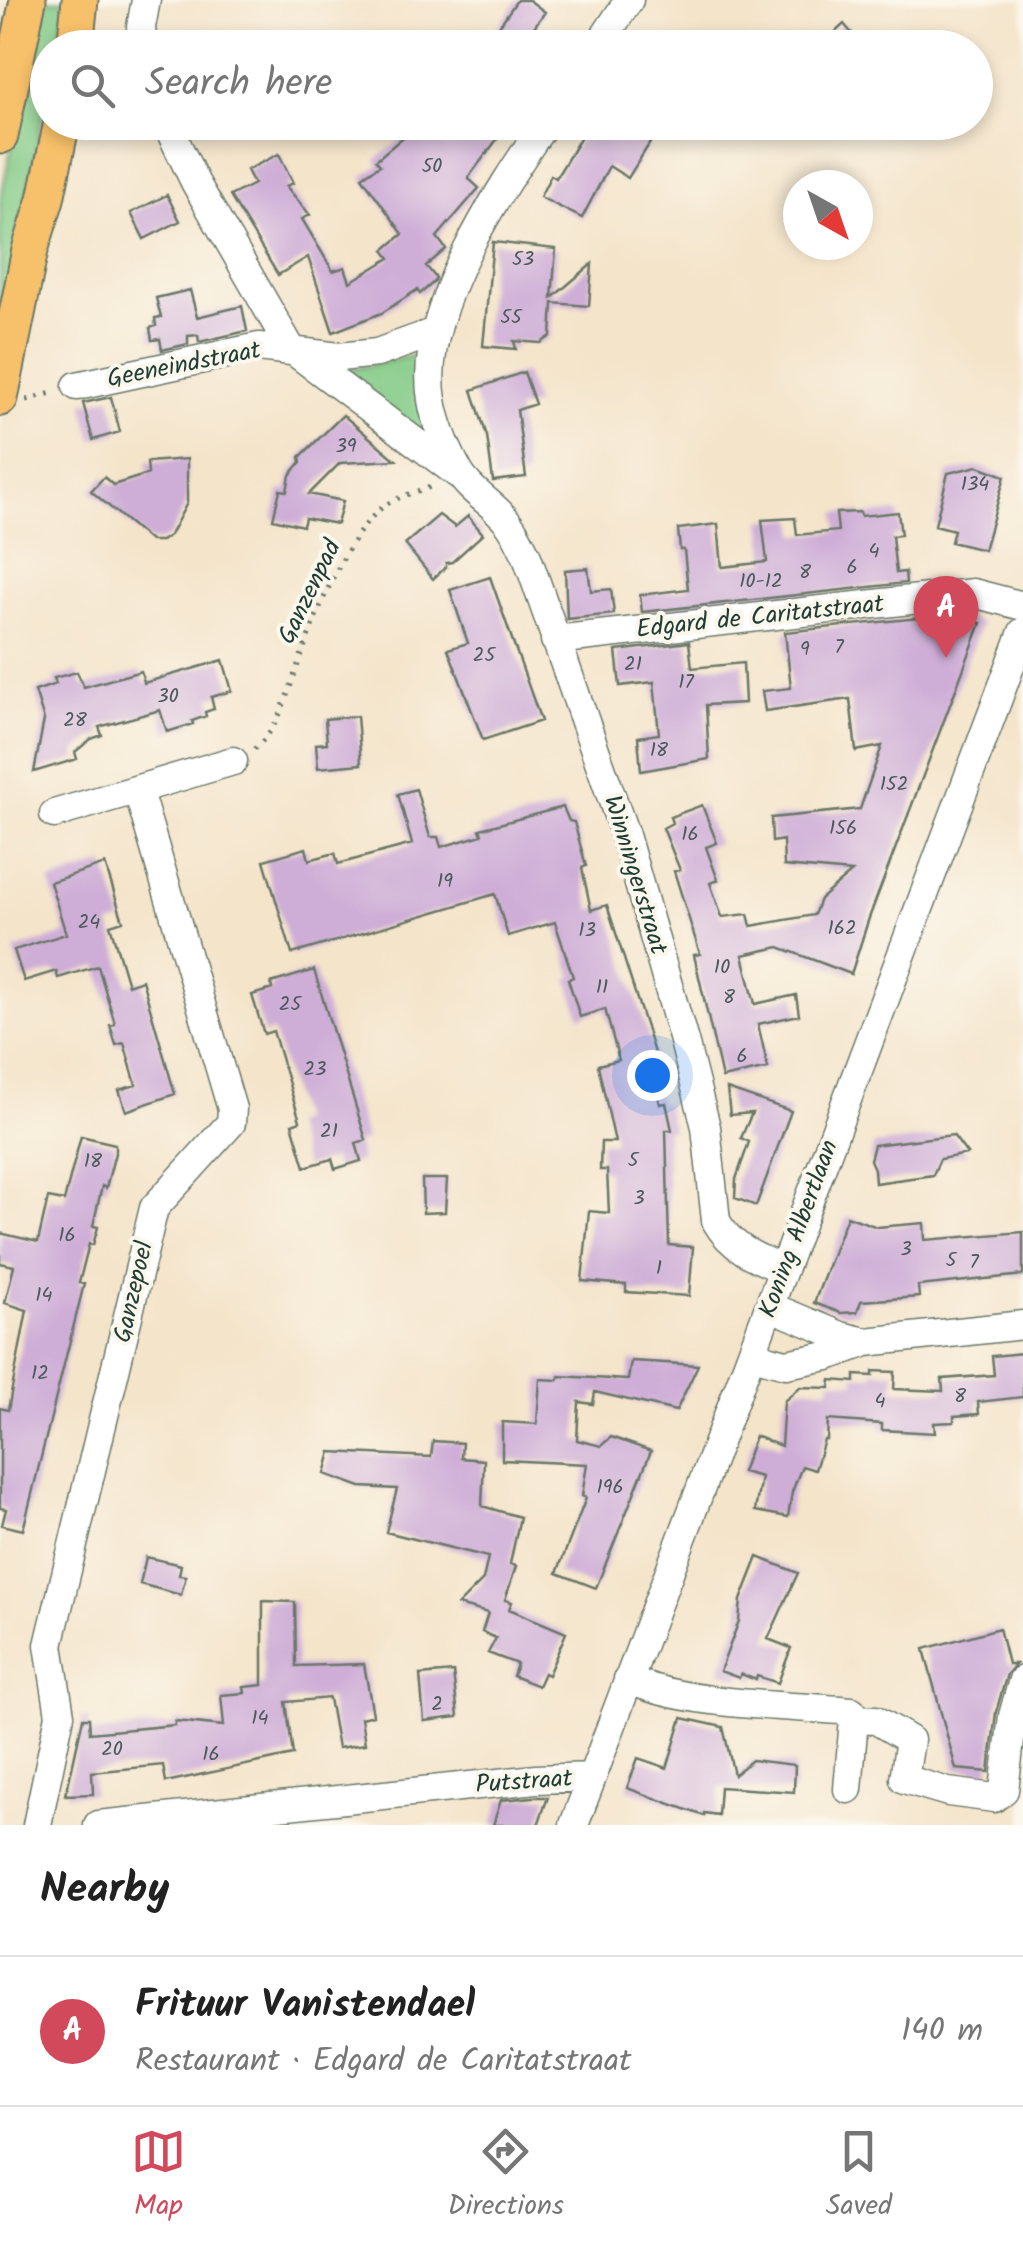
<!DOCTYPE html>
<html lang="en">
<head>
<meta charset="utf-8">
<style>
	body { margin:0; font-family:Kalam,sans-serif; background:#f2f2f2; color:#222 }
	.compass { position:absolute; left:783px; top:170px; width:90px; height:90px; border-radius:50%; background:#fff; box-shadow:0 5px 15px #0003; rotate:140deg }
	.you { position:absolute; left:652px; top:1075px; width:35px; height:35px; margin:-25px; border:8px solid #fff; border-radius:50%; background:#1a73e8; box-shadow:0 0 0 15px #1a73e833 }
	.badge { display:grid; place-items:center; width:65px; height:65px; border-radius:50%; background:#d1495b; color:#fff; font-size:32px; font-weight:700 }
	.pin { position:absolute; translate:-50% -82px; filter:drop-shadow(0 2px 5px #0008) }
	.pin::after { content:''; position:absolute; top:52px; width:35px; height:30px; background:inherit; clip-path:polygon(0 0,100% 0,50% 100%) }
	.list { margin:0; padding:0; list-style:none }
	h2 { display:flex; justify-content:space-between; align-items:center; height:130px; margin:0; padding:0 40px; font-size:42px }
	h2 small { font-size:32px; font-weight:400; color:#767676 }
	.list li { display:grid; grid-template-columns:65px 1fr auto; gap:30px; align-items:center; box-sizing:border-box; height:150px; padding:0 40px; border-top:2px solid #e0e0e0 }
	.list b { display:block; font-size:38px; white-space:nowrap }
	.list p { margin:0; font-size:32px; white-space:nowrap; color:#767676 }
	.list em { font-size:32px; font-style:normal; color:#767676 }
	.icon { flex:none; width:55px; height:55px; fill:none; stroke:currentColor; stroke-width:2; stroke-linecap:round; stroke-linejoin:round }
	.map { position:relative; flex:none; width:1023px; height:1825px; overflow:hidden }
	.search { position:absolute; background:#fff; box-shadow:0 5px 15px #0003; left:30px; right:30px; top:30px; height:110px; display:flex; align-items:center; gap:25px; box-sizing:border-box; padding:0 35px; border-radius:55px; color:#767676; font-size:38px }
	.sheet { height:280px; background:#fff }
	nav { display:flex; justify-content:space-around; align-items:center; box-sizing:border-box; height:140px; border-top:2px solid #e0e0e0; background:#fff; font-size:28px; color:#767676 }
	nav a { display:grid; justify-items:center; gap:5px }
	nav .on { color:#d1495b }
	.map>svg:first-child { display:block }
	.green { fill:#83cb87; stroke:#51845e; stroke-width:2.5 }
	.building { fill:#ceadd7 }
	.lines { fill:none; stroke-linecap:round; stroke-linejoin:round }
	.minor-casing { stroke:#6a7768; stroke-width:31 }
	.major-casing { stroke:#6a7768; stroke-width:39 }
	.path { stroke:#6a7768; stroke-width:5; stroke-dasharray:2.5 8; stroke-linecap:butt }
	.minor { stroke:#fff; stroke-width:28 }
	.major { stroke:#f7c06b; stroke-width:35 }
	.labels { text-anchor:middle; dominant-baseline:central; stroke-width:8; stroke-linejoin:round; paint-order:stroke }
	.number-label { font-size:20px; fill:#4b595d }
	.street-label { font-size:25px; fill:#1f3d34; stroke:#fbf7ec }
</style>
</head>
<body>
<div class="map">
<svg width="1023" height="1825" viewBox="0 0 1023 1825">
	<rect width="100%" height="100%" fill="#fbf7ec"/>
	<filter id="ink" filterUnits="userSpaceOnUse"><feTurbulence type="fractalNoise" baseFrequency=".01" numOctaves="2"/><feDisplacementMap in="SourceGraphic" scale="20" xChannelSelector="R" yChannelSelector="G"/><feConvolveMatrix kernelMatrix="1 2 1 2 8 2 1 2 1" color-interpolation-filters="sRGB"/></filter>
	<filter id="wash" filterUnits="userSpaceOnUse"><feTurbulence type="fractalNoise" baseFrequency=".0048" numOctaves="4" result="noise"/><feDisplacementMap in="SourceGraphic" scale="40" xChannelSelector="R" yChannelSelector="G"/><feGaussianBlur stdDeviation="2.25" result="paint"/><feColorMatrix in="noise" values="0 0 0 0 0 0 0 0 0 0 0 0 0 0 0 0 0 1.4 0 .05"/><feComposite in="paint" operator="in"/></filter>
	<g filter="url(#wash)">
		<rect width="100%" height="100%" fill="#f4e4ca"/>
		<path class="green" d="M 43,0 L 67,0 L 57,47 L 48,48 L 47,95 L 0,329 L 0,201 Z
			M 420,354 L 424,439 L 340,372 Z"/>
		<g id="blocks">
			<path class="building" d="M 517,0 L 529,0 L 545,12 L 534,27 L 561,48 L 484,48 Z
				M 844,24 L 864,48 L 818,48 Z
				M 431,122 L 510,122 L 468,178 L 479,188 L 437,237 L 446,249 L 426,266 L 436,278 L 434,282 L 420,294 L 417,290 L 382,313 L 333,332 L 308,257 L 278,275 L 230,196 L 254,184 L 247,170 L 279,154 L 293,183 L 286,186 L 310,215 L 302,219 L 333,271 L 345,267 L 350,282 L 390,258 L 384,250 L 403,234 L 362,177 L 380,165 L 376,160 L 409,132 L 413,138 Z
				M 590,122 L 663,122 L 628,178 L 609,166 L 582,218 L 540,197 L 551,175 L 556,178 Z
				M 167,195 L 180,221 L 144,239 L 131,213 Z
				M 493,242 L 556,249 L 552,298 L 592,264 L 589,306 L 553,303 L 551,336 L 541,343 L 514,341 L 516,349 L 483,346 Z
				M 190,290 L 197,317 L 242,306 L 247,331 L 199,342 L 198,335 L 188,336 L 188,344 L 162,350 L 160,339 L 152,340 L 150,328 L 156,326 L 155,318 L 161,317 L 156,298 Z
				M 524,372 L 535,404 L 517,410 L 526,477 L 493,481 L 487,436 L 472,390 Z
				M 111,397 L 120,432 L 93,440 L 83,403 Z
				M 343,415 L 396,460 L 340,463 L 309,494 L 343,501 L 337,524 L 305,518 L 303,526 L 273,519 L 280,490 L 287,491 L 290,475 L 301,462 L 300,457 Z
				M 187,459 L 187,503 L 170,535 L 161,541 L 150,541 L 91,491 L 104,477 L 113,485 L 148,474 L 147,462 Z
				M 978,466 L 1005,476 L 984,550 L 951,542 L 954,530 L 935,525 L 948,473 Z
				M 860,512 L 861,516 L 898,512 L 901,535 L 892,536 L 896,573 L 905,572 L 906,583 L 642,612 L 640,595 L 688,589 L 684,550 L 680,550 L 678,529 L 718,524 L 722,567 L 767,562 L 762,520 L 795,518 L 797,535 L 838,531 L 836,513 Z
				M 439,515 L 455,527 L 468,516 L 483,534 L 452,562 L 446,563 L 446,567 L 433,579 L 405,544 Z
				M 588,568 L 591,591 L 611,589 L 614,614 L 567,619 L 565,570 Z
				M 490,577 L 541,721 L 483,740 L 448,649 L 468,643 L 450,590 Z
				M 956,614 L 981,623 L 869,918 L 851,974 L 779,947 L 743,955 L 755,1004 L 796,995 L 799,1015 L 758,1024 L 768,1068 L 722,1078 L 694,955 L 700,954 L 674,871 L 680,870 L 663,828 L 672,823 L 670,817 L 702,805 L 717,843 L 706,847 L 718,880 L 710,883 L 722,917 L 748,914 L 751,926 L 814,915 L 820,899 L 852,872 L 784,866 L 783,840 L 772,842 L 771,818 L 860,809 L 882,746 L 856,751 L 850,699 L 765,711 L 762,691 L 791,688 L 785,632 Z
				M 689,642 L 692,668 L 743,663 L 745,703 L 706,705 L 709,759 L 641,771 L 638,737 L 659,734 L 654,682 L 620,686 L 616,651 Z
				M 223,660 L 232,691 L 211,697 L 214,709 L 205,712 L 206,716 L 192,721 L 193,724 L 167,732 L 160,710 L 99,727 L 102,735 L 91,739 L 75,752 L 77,759 L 34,772 L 44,720 L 35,691 L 56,684 L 54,678 L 77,672 L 84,687 L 141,671 L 144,683 Z
				M 357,716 L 361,764 L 318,768 L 316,744 L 327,743 L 325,719 Z
				M 416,789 L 430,837 L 438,837 L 441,847 L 482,835 L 480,829 L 563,807 L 569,821 L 574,822 L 586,866 L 582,868 L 591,910 L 607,905 L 656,1059 L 650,1060 L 660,1104 L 666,1103 L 672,1130 L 666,1130 L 669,1245 L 693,1247 L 689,1296 L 626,1292 L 626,1285 L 582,1281 L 589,1211 L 609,1213 L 607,1170 L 600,1170 L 601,1142 L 615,1142 L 598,1065 L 619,1060 L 605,1009 L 580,1017 L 568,979 L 573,977 L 555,922 L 508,936 L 495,894 L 292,954 L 264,860 L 306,848 L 309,860 L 335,853 L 338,864 L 412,844 L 398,794 Z
				M 105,864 L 123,921 L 110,925 L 128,985 L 142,980 L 175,1094 L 126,1111 L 119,1090 L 136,1085 L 124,1043 L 116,1045 L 110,1025 L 115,1024 L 98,966 L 58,978 L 56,971 L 24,981 L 14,950 L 66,934 L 50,882 Z
				M 314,970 L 366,1140 L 356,1143 L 361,1161 L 335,1169 L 332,1159 L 305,1167 L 292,1124 L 300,1121 L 273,1031 L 264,1034 L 252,995 L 272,989 L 271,983 Z
				M 727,1089 L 791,1111 L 756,1206 L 735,1198 L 736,1179 L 749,1142 L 741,1138 L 752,1113 L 730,1115 Z
				M 953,1135 L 967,1154 L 940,1159 L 933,1175 L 875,1183 L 874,1169 L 870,1160 L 874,1145 Z
				M 81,1136 L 115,1144 L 115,1153 L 106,1188 L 102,1186 L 93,1226 L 98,1227 L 93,1245 L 89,1244 L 79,1283 L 84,1284 L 23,1530 L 2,1525 L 6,1509 L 0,1508 L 0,1408 L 8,1410 L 27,1310 L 5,1303 L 14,1266 L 0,1263 L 0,1233 L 38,1242 L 48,1198 L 64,1201 Z
				M 422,1179 L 447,1179 L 445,1212 L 423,1213 Z
				M 847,1216 L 877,1227 L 924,1223 L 925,1240 L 1023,1232 L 1023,1275 L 918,1286 L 919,1297 L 861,1301 L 857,1312 L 841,1313 L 814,1303 Z
				M 1023,1353 L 1023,1397 L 978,1402 L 979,1414 L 954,1416 L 954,1422 L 934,1423 L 935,1433 L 882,1430 L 882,1424 L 828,1420 L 827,1440 L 824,1440 L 815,1470 L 802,1466 L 792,1492 L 788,1517 L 755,1511 L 761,1477 L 742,1472 L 755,1436 L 781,1446 L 784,1401 L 800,1387 L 830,1388 L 831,1380 L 855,1382 L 855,1375 L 873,1376 L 873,1371 L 895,1372 L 894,1389 L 943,1391 L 942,1379 L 994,1375 L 992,1356 Z
				M 631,1361 L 698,1365 L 676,1411 L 595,1392 L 593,1404 L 579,1402 L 577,1440 L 601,1446 L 611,1437 L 651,1451 L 596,1588 L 557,1573 L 586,1498 L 582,1496 L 587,1464 L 502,1460 L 502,1422 L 537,1424 L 540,1379 L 558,1380 L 559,1376 L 628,1380 Z
				M 433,1441 L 462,1443 L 461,1458 L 484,1460 L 482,1506 L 520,1517 L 510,1564 L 516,1566 L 505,1600 L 512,1602 L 509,1609 L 566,1633 L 548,1675 L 544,1673 L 538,1686 L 513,1676 L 517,1664 L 488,1653 L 496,1638 L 482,1632 L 488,1613 L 458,1605 L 483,1580 L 488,1557 L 386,1532 L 397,1489 L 361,1487 L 325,1474 L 331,1452 L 431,1457 Z
				M 146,1557 L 181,1565 L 179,1575 L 186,1576 L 181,1595 L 140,1584 Z
				M 758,1557 L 798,1573 L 768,1639 L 791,1648 L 778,1683 L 757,1676 L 756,1680 L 741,1674 L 739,1678 L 720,1671 L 739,1621 L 741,1600 Z
				M 263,1601 L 295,1602 L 296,1666 L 364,1664 L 373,1715 L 361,1718 L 365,1744 L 338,1748 L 329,1698 L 286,1702 L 293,1755 L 166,1782 L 163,1765 L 92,1772 L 93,1794 L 66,1795 L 83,1718 L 89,1718 L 90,1733 L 175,1725 L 175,1721 L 224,1726 L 221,1695 L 245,1693 L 244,1687 L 263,1685 Z
				M 999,1628 L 1008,1664 L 1016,1664 L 1007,1674 L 996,1712 L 989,1772 L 956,1769 L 924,1649 Z
				M 453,1672 L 458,1717 L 424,1721 L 420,1675 Z
				M 682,1718 L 723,1727 L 734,1775 L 752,1760 L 795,1765 L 794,1792 L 720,1787 L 718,1815 L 704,1813 L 704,1816 L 627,1788 L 638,1758 L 667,1768 Z
				M 533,1797 L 548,1797 L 538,1825 L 493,1825 L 501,1800 Z"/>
		</g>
	</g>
	<g filter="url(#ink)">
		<use href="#blocks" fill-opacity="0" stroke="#6a7768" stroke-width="2.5"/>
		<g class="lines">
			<defs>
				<path id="minor" d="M 143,48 L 141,27 L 146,0
					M 597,48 L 629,0
					M 166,122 L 195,182 L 291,349 L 458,474
					M 546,122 C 498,192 417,312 432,400 C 436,425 447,450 459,472 C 469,491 493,503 507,521 C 515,530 520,543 526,554 L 625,835 L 684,1041 L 706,1127 L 716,1221 C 731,1248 756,1258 783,1269
					M 77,386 L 259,347 L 339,357 L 377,353 L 435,332
					M 555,640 L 973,593 L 1023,606
					M 54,814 L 233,761
					M 771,1307 L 841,1336 L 866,1342
					M 752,1355 L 786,1364 L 828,1356 L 866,1342 L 1023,1325
					M 628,1679 C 684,1706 788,1705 852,1711 L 854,1719 L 848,1789
					M 854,1719 L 876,1720 L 910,1740 L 904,1779 L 948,1792 L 994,1798 L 1004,1790 L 1013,1716 L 1023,1680
					M 37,1825 L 60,1715 L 49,1645 L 154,1208 L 231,1123 L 232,1109 L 138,791
					M 98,1825 L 536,1779 L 592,1777
					M 574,1825 L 1023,632"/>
				<path id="major" d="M 75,48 L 80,0
					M 0,136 L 28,0
					M 0,398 L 30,250 L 46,199 L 62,122"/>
			</defs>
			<use href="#minor" class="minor-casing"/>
			<use href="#major" class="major-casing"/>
			<path class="path" d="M 27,400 L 55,392
				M 254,749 C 277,730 284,704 294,676 C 311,628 343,537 384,506 C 399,496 418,491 434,486"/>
			<use href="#minor" class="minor"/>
			<use href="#major" class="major"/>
		</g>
	</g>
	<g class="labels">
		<g class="number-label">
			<text x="432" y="167">50</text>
			<text x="523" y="260">53</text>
			<text x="511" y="318">55</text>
			<text x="346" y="447">39</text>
			<text x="975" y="485">134</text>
			<text x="874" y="552">4</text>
			<text x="852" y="568">6</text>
			<text x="805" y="573">8</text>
			<text x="761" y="582">10-12</text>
			<text x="839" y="648">7</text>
			<text x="805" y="650">9</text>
			<text x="484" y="656">25</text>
			<text x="633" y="665">21</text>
			<text x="686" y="683">17</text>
			<text x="168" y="697">30</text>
			<text x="75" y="721">28</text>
			<text x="659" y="751">18</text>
			<text x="894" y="785">152</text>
			<text x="843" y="829">156</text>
			<text x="690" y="835">16</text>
			<text x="445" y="882">19</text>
			<text x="89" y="923">24</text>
			<text x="842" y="929">162</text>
			<text x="587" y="931">13</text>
			<text x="722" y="968">10</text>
			<text x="602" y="988">11</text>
			<text x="729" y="998">8</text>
			<text x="290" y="1005">25</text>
			<text x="742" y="1057">6</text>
			<text x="315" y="1070">23</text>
			<text x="329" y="1132">21</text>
			<text x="633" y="1161">5</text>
			<text x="93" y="1162">18</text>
			<text x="639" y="1199">3</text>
			<text x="67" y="1236">16</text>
			<text x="906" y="1250">3</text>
			<text x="951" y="1261">5</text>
			<text x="974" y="1263">7</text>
			<text x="659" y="1269">1</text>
			<text x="44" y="1296">14</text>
			<text x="40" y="1374">12</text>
			<text x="960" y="1397">8</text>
			<text x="880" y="1402">4</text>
			<text x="610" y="1488">196</text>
			<text x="437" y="1705">2</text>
			<text x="260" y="1719">14</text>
			<text x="112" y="1750">20</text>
			<text x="211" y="1755">16</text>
		</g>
		<g class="street-label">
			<text transform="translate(184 365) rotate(-11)">Geeneindstraat</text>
			<text transform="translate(310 592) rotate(-64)">Ganzenpad</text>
			<text transform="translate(760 617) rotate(-6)">Edgard de Caritatstraat</text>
			<text transform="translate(635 875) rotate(73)">Winningerstraat</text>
			<text transform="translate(799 1229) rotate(-70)">Koning Albertlaan</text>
			<text transform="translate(134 1292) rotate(-77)">Ganzepoel</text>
			<text transform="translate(524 1782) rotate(-4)">Putstraat</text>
		</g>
	</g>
</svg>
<svg class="compass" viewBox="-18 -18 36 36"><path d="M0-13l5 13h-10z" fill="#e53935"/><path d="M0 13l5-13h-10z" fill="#767676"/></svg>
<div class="you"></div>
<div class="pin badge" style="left:946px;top:658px">A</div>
<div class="search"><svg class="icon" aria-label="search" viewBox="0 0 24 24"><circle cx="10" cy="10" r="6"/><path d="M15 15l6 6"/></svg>Search here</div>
</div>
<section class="sheet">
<h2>Nearby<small></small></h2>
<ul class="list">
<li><span class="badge">A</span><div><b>Frituur Vanistendael</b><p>Restaurant · Edgard de Caritatstraat</p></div><em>140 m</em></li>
</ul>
</section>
<nav>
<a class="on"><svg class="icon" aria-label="map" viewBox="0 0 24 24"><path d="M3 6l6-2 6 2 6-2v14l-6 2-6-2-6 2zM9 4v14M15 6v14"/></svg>Map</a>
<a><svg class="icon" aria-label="directions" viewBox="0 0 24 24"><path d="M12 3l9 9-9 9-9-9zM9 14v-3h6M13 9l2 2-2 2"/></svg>Directions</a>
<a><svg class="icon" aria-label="saved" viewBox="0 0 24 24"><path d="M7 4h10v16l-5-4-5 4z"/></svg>Saved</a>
</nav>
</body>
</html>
